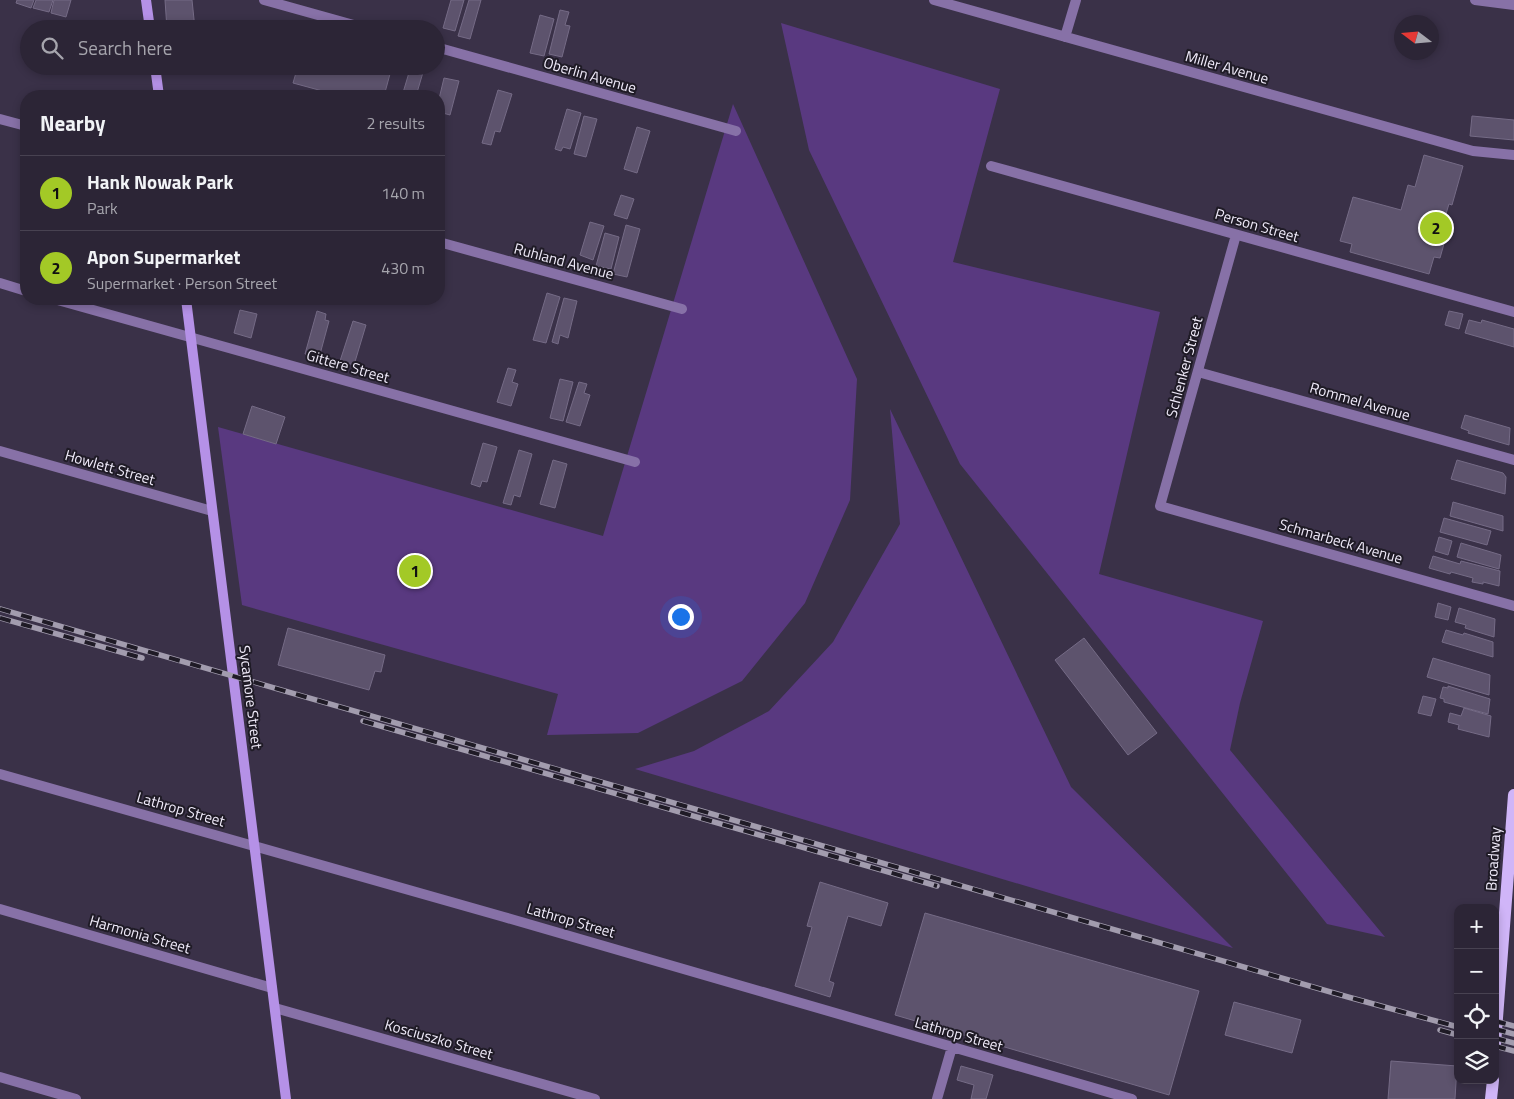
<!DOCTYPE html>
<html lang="en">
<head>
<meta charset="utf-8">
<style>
	body { margin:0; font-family:"Titillium Web",sans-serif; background:#383142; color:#f1f3f6 }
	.controls { position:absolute; right:15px; bottom:15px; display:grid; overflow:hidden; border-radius:10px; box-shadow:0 2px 8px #0003 }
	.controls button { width:45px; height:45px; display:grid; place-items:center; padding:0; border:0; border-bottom:1px solid #484251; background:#2c2536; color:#f1f3f6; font:25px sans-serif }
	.compass { position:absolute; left:1394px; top:15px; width:45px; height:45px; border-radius:50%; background:#2c2536; box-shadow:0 2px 8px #0003; rotate:286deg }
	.you { position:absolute; left:680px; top:616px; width:18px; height:18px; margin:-12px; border:4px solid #fff; border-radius:50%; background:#1a73e8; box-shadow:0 0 0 8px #1a73e833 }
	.badge { display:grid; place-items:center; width:32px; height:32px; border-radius:50%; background:#a3c926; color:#111; font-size:16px; font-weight:700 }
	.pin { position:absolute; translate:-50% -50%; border:2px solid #fff; box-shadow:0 1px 5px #0006 }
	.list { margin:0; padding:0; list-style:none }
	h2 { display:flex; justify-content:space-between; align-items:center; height:65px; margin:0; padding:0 20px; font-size:21px }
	h2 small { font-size:16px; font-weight:400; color:#a6a5ad }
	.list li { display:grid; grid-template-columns:32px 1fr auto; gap:15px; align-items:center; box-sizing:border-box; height:75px; padding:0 20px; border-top:1px solid #484251 }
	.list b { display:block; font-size:19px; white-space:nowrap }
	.list p { margin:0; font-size:16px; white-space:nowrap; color:#a6a5ad }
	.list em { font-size:16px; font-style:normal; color:#a6a5ad }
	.icon { flex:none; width:28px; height:28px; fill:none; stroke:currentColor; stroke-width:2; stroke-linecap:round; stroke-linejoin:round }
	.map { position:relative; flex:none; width:1514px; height:1099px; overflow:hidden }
	.search { position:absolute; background:#2c2536; box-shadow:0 2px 8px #0003; left:20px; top:20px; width:425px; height:55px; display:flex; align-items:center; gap:12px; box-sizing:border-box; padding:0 18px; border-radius:28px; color:#a6a5ad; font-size:19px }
	.panel { position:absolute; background:#2c2536; box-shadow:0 2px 8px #0003; left:20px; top:90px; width:425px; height:215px; border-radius:20px }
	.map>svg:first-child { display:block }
	.green { fill:#593980 }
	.building { fill:#5d536d; stroke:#756b86 }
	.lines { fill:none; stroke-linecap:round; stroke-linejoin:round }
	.street { stroke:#8771a7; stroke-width:10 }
	.secondary { stroke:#b591e7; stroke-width:10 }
	.primary { stroke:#d0b5f8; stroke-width:12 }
	.rail-casing { stroke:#a29cae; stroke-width:5.5 }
	.rail { stroke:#1f1b26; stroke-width:4; stroke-dasharray:11; stroke-linecap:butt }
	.labels { text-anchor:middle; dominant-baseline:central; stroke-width:4; stroke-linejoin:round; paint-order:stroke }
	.street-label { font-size:15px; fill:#f0ebfa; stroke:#1f1b26 }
</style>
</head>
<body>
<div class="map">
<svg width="1514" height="1099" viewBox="0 0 1514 1099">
	<rect width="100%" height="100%" fill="#3a3148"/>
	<path class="green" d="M 781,23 L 1000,89 L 953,262 L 1160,312 L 1099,574 L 1263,621 L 1240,703 L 1230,750 L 1385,937 L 1327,924 L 960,464 L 809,150 Z
		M 733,104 L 857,379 L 850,500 L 805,603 L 742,681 L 638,733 L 547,735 L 558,694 L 242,605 L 218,427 L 603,536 Z
		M 890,409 L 1071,787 L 1233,948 L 635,769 L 694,751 L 769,711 L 833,642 L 900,524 Z"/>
	<path class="building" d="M 17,0 L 34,0 L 31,8 L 16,3 Z
		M 36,0 L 53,0 L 49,12 L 33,8 Z
		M 54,0 L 71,0 L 66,17 L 51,13 Z
		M 165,0 L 192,0 L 195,29 L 167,29 Z
		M 451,0 L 464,0 L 455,31 L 443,28 Z
		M 469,0 L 481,0 L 470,39 L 458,36 Z
		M 560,10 L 569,12 L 565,25 L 570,26 L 562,57 L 549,54 Z
		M 540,15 L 554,19 L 544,56 L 530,53 Z
		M 298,66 L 379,66 L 378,70 L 390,74 L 384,96 L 341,96 L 293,83 Z
		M 411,66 L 424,69 L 416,96 L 402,96 Z
		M 444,78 L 459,81 L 450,115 L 439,112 L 439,99 Z
		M 498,90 L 512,94 L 500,132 L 495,131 L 491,145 L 482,143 Z
		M 567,109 L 581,113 L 570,149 L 563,147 L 561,151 L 555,149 Z
		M 584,116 L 597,119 L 586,157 L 574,154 Z
		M 1472,116 L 1514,120 L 1514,140 L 1470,136 Z
		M 637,127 L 650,131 L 637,173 L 624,169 Z
		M 1424,155 L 1463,166 L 1452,205 L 1449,204 L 1445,217 L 1451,219 L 1440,258 L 1434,257 L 1429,274 L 1350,252 L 1352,244 L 1340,241 L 1353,197 L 1401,210 L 1408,185 L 1415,187 Z
		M 621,195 L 634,199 L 627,219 L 614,215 Z
		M 590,222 L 604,226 L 593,260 L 580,255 Z
		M 626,225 L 640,229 L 627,277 L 613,274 Z
		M 605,233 L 619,237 L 611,269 L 596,266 Z
		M 547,293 L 560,297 L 546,343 L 533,340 Z
		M 564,298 L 577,301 L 568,338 L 560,335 L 558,344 L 552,342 Z
		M 240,310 L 257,314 L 251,338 L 234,333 Z
		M 317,311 L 326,314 L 325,320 L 329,321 L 319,358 L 305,354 Z
		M 1449,311 L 1463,314 L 1459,329 L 1445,325 Z
		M 1469,320 L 1481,323 L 1482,320 L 1514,329 L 1514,347 L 1465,333 Z
		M 353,321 L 366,325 L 354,365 L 340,361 Z
		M 508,368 L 516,370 L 512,382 L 518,384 L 511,406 L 497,402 Z
		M 560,379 L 573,382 L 563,421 L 550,418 Z
		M 579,382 L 587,384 L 584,393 L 590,395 L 580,426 L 566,422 Z
		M 252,406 L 285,417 L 276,444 L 243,434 Z
		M 1465,415 L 1510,428 L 1509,445 L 1468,433 L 1469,431 L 1461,428 Z
		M 483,443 L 497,447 L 487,482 L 482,481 L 480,487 L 471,484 Z
		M 519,450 L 532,454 L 520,497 L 514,495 L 511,505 L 503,503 Z
		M 553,460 L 567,464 L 555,508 L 540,504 Z
		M 1457,460 L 1503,473 L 1506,477 L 1505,494 L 1451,479 Z
		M 1453,502 L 1503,516 L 1503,531 L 1450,516 Z
		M 1444,518 L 1491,531 L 1487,545 L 1440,532 Z
		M 1439,537 L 1452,541 L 1448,555 L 1435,551 Z
		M 1461,543 L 1501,555 L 1499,569 L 1457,557 Z
		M 1433,556 L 1460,564 L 1461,561 L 1500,571 L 1499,586 L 1483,582 L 1483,584 L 1472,582 L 1473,578 L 1451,572 L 1450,574 L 1429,568 Z
		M 1438,603 L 1451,607 L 1448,620 L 1435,617 Z
		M 1459,608 L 1495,619 L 1494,637 L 1465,628 L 1466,625 L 1455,622 Z
		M 288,628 L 385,655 L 381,672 L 375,671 L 369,690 L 278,665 Z
		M 1446,630 L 1463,635 L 1464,633 L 1493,642 L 1493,657 L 1442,642 Z
		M 1084,638 L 1157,733 L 1128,755 L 1055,660 Z
		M 1433,658 L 1490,675 L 1489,695 L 1427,677 Z
		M 1448,686 L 1490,699 L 1488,714 L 1444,702 L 1444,699 L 1440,698 L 1443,687 L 1448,688 Z
		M 1423,696 L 1436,699 L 1431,716 L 1418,713 Z
		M 1464,708 L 1491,716 L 1489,737 L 1458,729 L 1459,725 L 1448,722 L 1450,713 L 1461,716 Z
		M 820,882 L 888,903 L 881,926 L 848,916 L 829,981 L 834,983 L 830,997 L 795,986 L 812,927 L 807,926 Z
		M 925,913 L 1199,991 L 1169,1095 L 895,1015 Z
		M 1234,1002 L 1301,1020 L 1292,1053 L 1225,1035 Z
		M 1391,1061 L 1457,1066 L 1455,1099 L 1388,1099 Z
		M 961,1066 L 993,1075 L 986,1099 L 971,1099 L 974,1085 L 957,1080 Z"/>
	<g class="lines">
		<path class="street" d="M 264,0 L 368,29
			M 934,0 L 1473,151 L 1514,155
			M 1475,0 L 1514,5
			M 1065,37 L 1076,0
			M 436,47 L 736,131
			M 0,119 L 26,126
			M 991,166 L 1514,312
			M 1236,235 L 1160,506 L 1514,606
			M 439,242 L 682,309
			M 0,283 L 26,291
			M 54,299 L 635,462
			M 1198,372 L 1514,460
			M 0,451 L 212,511
			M 0,774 L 504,917 L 1132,1099
			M 0,909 L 272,988
			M 275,1008 L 595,1099
			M 0,1077 L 76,1099
			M 937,1099 L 952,1047"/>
		<path class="secondary" d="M 146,0 L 150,29
			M 155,66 L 159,96
			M 186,299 L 286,1099"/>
		<path class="primary" d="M 1495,1044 L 1514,795
			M 1491,1099 L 1493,1080"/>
		<defs>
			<path id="rail" d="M 0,609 L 1348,997 L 1458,1027
				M 0,618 L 142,658
				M 363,721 L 937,886
				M 1495,1021 L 1514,1026
				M 1495,1029 L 1514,1034
				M 1440,1030 L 1458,1035
				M 1495,1038 L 1514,1043
				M 1495,1046 L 1514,1051"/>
		</defs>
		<use href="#rail" class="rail-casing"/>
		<use href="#rail" class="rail"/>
	</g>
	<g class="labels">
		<g class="street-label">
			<text transform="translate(1227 67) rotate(16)">Miller Avenue</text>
			<text transform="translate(590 75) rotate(16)">Oberlin Avenue</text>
			<text transform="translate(1257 225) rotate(16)">Person Street</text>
			<text transform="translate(564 261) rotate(15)">Ruhland Avenue</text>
			<text transform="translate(348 366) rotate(16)">Gittere Street</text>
			<text transform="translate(1184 367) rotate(-75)">Schlenker Street</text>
			<text transform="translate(1360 401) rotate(16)">Rommel Avenue</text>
			<text transform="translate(110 467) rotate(16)">Howlett Street</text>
			<text transform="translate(1341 541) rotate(16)">Schmarbeck Avenue</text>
			<text transform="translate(251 697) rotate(83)">Sycamore Street</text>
			<text transform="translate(181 809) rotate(16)">Lathrop Street</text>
			<text transform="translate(1493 859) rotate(-86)">Broadway</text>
			<text transform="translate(571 920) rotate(16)">Lathrop Street</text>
			<text transform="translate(140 934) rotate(16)">Harmonia Street</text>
			<text transform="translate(959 1034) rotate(16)">Lathrop Street</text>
			<text transform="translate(439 1039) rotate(16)">Kosciuszko Street</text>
		</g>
	</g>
</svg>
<div class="controls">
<button>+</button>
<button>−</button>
<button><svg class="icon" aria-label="locate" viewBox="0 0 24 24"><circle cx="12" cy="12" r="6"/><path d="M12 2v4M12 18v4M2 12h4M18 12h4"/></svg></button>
<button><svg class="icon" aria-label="layers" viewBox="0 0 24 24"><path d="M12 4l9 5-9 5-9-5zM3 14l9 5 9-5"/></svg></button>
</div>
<svg class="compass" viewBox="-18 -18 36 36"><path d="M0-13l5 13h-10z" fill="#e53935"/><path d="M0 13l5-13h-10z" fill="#a6a5ad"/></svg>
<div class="you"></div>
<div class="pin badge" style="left:415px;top:571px">1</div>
<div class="pin badge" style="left:1436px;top:228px">2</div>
<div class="search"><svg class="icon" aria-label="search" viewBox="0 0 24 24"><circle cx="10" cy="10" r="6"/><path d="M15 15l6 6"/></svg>Search here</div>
<section class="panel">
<h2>Nearby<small>2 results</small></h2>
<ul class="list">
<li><span class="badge">1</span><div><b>Hank Nowak Park</b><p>Park</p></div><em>140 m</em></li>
<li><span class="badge">2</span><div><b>Apon Supermarket</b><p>Supermarket · Person Street</p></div><em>430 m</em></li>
</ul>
</section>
</div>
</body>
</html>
